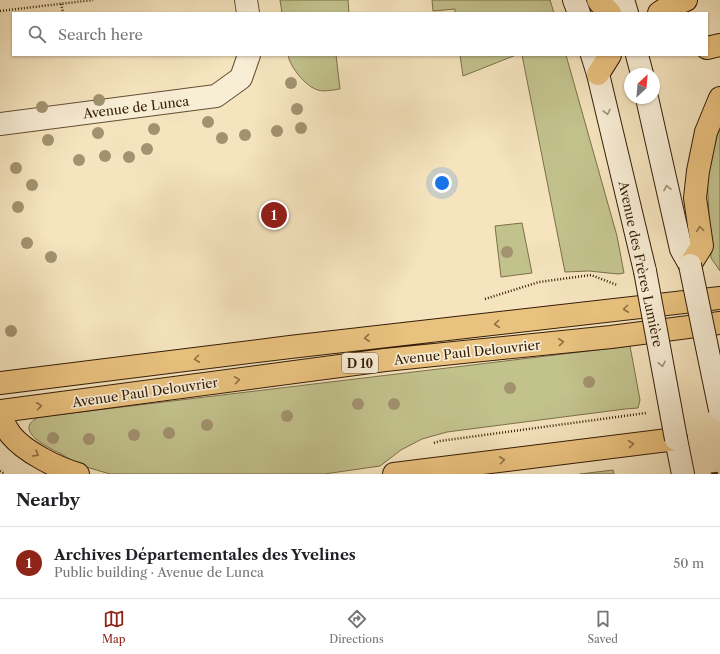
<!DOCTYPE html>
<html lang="en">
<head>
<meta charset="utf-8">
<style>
	body { margin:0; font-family:"Libre Caslon Text",serif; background:#f2f2f2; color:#202124 }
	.compass { position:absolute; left:624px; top:68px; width:36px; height:36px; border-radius:50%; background:#fff; box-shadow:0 1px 3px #0004; rotate:26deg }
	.you { position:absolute; left:442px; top:183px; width:14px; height:14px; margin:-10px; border:3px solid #fff; border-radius:50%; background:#1a73e8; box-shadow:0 0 0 6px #1a73e833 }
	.badge { display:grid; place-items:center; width:26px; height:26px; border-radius:50%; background:#8f2418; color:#fff; font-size:13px; font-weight:700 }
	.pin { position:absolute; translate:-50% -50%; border:2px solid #fff; box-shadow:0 1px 4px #0006 }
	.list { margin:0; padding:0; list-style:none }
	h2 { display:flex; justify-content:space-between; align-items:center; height:52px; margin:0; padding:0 16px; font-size:17px }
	h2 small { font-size:13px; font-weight:400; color:#757577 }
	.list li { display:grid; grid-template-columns:26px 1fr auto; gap:12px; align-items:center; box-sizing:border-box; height:72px; padding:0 16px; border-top:1px solid #e0e0e0 }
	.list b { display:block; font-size:15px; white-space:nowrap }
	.list p { margin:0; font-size:13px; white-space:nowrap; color:#757577 }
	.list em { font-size:13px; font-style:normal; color:#757577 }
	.icon { flex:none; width:22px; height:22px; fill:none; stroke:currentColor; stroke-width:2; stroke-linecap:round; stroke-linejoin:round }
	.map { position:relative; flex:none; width:720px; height:474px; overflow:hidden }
	.search { position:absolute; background:#fff; box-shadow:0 1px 3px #0004; left:12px; right:12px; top:12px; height:44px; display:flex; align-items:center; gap:10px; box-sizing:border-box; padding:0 14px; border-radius:0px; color:#757577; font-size:15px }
	.sheet { height:124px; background:#fff }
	nav { display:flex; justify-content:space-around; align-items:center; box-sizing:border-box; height:56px; border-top:1px solid #e0e0e0; background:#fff; font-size:11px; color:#757577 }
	nav a { display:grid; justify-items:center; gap:2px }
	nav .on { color:#8f2418 }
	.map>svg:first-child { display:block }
	.green { fill:#c2c28d; stroke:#7c6f4a }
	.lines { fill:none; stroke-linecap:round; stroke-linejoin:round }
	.minor-casing { stroke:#654e34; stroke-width:24 }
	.secondary-casing { stroke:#351c06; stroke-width:24 }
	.primary-casing { stroke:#351c06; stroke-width:24 }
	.path { stroke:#351c06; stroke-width:2.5; stroke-dasharray:1 2; stroke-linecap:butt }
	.minor { stroke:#f8edd5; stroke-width:22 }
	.secondary { stroke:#f8edd5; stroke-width:22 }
	.primary { stroke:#eac27f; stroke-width:22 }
	.rail { stroke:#351c06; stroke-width:3; stroke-dasharray:7 7; stroke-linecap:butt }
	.secondary-bridge-casing { stroke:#351c06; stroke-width:24; stroke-linecap:butt }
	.secondary-bridge { stroke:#f8edd5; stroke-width:22 }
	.tree { fill:#a2926f }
	.oneway { stroke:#a08f78 }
	.oneway2 { stroke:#906f42 }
	.labels { text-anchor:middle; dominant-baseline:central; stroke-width:3.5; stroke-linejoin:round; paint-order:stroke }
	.shield { fill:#f8edd5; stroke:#705b44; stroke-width:1 }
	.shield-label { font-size:12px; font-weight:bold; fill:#351c06 }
	.street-label { font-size:13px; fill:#351c06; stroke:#f8edd5 }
</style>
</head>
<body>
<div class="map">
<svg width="720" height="474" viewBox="0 0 720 474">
	<rect width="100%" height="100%" fill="#f5e4be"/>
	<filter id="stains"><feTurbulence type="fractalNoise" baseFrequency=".005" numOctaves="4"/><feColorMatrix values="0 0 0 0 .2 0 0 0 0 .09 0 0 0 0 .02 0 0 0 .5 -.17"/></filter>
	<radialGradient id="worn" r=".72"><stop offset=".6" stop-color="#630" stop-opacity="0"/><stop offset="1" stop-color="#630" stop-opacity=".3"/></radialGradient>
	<path class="green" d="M 280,0 L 348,0 L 349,13 L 282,13 Z
		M 432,0 L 550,0 L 554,13 L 455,13 L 455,9 L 433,11 Z
		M 288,55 L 336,55 L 340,89 C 333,90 324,92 318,90 C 306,87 290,67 288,55 Z
		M 460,55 L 516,55 L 463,76 Z
		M 522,55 L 566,55 L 617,236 L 624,273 L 618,274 L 589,271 L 565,272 Z
		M 720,125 L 720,271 L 711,258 L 707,174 Z
		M 522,223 L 532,273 L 501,277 L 495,226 Z
		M 630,346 L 640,400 L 638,408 L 625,409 L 447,432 L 422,439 L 401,450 L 380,466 L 324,474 L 110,474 C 101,471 92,469 83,466 C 76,463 68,458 61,454 C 49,448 11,430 39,417 Z
		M 613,470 L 614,474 L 580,474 Z"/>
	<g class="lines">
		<defs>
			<path id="minor" d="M 246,0 L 248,13
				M 0,124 L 216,96 L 241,78 L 249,55"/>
			<path id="secondary" d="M 574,0 L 579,13
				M 623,0 L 627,13
				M 592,55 L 598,74 L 645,271
				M 637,55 L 642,74
				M 647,98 L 681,249 L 690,265
				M 676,439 L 683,474"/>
			<path id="primary" d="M 598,0 L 600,3 L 610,13
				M 659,13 L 665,9 L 686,0
				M 707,48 L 720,45
				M 598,74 L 610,55
				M 690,265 L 702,246 L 695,198 L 698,171 L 706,132 L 720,98
				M 0,383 L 290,347 L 720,298
				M 0,411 L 385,360 L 611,337 L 720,323
				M 0,417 C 4,423 7,430 11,435 C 25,452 57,468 78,474
				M 394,474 L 676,439"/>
		</defs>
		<use href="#minor" class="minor-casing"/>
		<use href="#secondary" class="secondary-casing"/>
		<use href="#primary" class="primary-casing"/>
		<path class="path" d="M 61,4 L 63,12
			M 0,11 L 93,0
			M 485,299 L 539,282 L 591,275 L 617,285
			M 434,443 L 440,441 L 646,413
			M 0,471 L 5,474"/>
		<use href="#minor" class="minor"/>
		<use href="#secondary" class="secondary"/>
		<use href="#primary" class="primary"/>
		<path class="rail" d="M 711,474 L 720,473"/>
		<defs>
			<path id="secondary-bridge" d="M 690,265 L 720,410
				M 645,271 L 676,439"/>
		</defs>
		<use href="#secondary-bridge" class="secondary-bridge-casing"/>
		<use href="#secondary-bridge" class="secondary-bridge"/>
	</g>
	<g class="tree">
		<circle cx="291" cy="83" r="6"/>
		<circle cx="99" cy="100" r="6"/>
		<circle cx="42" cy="107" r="6"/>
		<circle cx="297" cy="109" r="6"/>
		<circle cx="208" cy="122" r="6"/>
		<circle cx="301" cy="128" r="6"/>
		<circle cx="154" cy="129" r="6"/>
		<circle cx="277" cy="131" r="6"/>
		<circle cx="98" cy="133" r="6"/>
		<circle cx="245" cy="135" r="6"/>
		<circle cx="222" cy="138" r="6"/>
		<circle cx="48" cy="140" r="6"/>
		<circle cx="147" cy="149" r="6"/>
		<circle cx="105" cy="156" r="6"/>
		<circle cx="129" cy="157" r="6"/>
		<circle cx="79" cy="160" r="6"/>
		<circle cx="16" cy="168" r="6"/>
		<circle cx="32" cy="185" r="6"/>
		<circle cx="18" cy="207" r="6"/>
		<circle cx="27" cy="243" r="6"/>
		<circle cx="507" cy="252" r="6"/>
		<circle cx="51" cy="257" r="6"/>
		<circle cx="11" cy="331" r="6"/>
		<circle cx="589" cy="382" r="6"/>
		<circle cx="510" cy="388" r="6"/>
		<circle cx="358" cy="404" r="6"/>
		<circle cx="394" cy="404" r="6"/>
		<circle cx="287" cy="416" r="6"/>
		<circle cx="207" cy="425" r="6"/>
		<circle cx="169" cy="433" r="6"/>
		<circle cx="134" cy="435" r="6"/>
		<circle cx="53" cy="438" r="6"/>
		<circle cx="89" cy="439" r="6"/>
	</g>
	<defs><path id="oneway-chevron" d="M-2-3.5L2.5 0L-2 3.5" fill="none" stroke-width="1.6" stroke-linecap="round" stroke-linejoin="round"/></defs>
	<g class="oneway">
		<use href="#oneway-chevron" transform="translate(607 112) rotate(77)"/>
		<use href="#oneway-chevron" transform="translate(667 188) rotate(-102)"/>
		<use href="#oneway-chevron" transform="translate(662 364) rotate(79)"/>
	</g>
	<g class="oneway2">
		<use href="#oneway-chevron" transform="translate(700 229) rotate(-98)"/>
		<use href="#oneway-chevron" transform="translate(626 309) rotate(173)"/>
		<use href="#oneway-chevron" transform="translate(497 324) rotate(174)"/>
		<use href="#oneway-chevron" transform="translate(367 338) rotate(174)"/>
		<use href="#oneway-chevron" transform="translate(561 342) rotate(-6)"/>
		<use href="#oneway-chevron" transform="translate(197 359) rotate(173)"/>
		<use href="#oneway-chevron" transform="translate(237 380) rotate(-8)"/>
		<use href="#oneway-chevron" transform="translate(39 406) rotate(-8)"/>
		<use href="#oneway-chevron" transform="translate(631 444) rotate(-7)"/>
		<use href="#oneway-chevron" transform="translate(36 454) rotate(30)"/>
		<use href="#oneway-chevron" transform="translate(502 460) rotate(-7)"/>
	</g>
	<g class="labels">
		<rect class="shield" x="342" y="353" width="36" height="20" rx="3"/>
		<g class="shield-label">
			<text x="360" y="363">D 10</text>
		</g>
		<g class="street-label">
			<text transform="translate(136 107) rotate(-7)">Avenue de Lunca</text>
			<text transform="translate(641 264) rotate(78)">Avenue des Frères Lumière</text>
			<text transform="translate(467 352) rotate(-6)">Avenue Paul Delouvrier</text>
			<text transform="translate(145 392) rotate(-8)">Avenue Paul Delouvrier</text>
		</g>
	</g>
	<rect width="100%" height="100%" filter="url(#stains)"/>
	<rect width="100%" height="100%" fill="url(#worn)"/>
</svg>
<svg class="compass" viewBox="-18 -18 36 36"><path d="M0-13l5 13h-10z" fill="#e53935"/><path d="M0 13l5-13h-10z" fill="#757577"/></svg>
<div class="you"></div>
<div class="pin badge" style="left:274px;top:215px">1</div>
<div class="search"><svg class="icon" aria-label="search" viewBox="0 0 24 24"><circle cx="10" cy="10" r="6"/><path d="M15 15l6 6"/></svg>Search here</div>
</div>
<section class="sheet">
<h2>Nearby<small></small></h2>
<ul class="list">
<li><span class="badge">1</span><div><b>Archives Départementales des Yvelines</b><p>Public building · Avenue de Lunca</p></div><em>50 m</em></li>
</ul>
</section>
<nav>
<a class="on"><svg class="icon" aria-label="map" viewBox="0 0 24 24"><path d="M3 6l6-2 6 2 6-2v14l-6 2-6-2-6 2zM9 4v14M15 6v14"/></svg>Map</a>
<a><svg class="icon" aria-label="directions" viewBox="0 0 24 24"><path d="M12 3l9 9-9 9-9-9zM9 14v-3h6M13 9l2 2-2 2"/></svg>Directions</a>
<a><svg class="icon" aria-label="saved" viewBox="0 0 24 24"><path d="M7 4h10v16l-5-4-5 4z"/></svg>Saved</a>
</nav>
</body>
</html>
